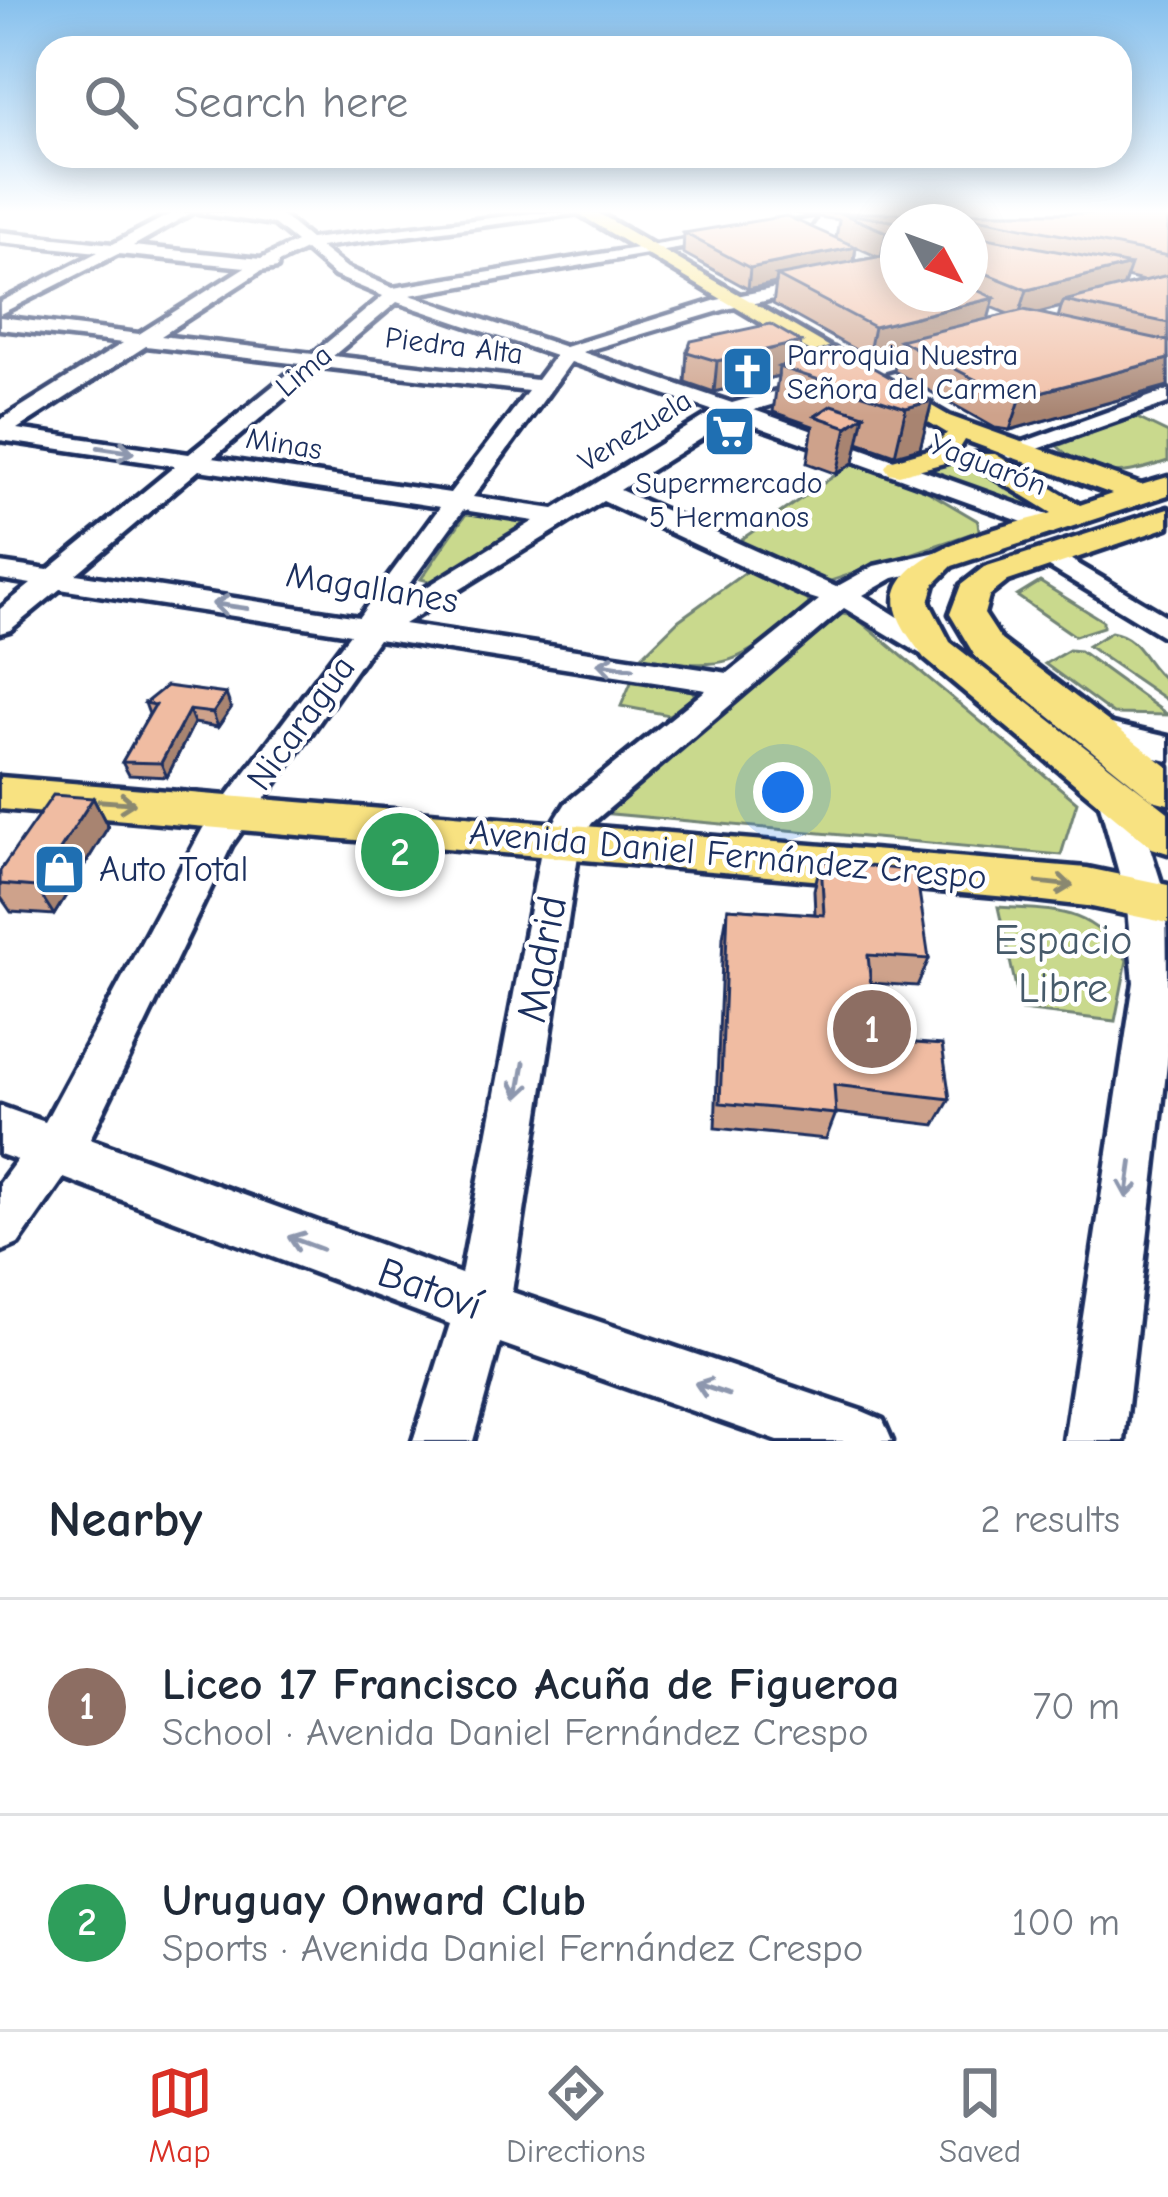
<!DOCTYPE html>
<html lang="en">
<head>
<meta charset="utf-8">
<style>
	body { margin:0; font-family:"Comic Neue",sans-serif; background:#f2f2f3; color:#1f2937 }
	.compass { position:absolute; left:880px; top:204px; width:108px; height:108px; border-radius:50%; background:#fff; box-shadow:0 6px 30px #0003; rotate:131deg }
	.you { position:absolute; left:783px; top:792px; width:42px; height:42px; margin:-30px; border:9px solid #fff; border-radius:50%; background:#1a73e8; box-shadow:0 0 0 18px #1a73e833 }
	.badge { display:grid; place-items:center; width:78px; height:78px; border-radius:50%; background:#d93025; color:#fff; font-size:39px; font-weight:700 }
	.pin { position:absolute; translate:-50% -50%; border:6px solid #fff; box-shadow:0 3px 12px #0006 }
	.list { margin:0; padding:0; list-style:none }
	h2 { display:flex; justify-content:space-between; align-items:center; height:156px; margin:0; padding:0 48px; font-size:51px }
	h2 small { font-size:39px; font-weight:400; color:#747a83 }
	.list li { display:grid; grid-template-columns:78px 1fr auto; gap:36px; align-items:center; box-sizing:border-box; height:216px; padding:0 48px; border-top:3px solid #e0e1e3 }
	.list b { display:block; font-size:45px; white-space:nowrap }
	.list p { margin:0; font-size:39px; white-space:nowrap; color:#747a83 }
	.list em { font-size:39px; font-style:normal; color:#747a83 }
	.icon { flex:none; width:66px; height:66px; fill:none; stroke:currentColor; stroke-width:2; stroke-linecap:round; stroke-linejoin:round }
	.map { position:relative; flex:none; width:1168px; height:1441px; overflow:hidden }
	.search { position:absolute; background:#fff; box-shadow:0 6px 30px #0003; left:36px; right:36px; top:36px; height:132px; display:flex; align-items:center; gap:30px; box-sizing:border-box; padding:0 42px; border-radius:36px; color:#747a83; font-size:45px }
	.sheet { height:588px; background:#fff }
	nav { display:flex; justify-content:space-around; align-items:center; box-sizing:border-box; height:168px; border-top:3px solid #e0e1e3; background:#fff; font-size:33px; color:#747a83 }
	nav a { display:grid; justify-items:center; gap:6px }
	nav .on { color:#d93025 }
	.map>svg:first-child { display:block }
	.green { fill:#c9d98d; stroke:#728476; stroke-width:3 }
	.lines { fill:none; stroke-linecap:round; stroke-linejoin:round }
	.minor-casing { stroke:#1b2f5e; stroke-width:9 }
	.major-casing { stroke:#1b2f5e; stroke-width:9 }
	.minor { fill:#fff; fill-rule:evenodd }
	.major { fill:#f8e281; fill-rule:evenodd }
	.wall { fill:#cea28b; stroke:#1b2f5e; stroke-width:3; fill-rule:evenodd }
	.shaded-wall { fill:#a88471; stroke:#1b2f5e; stroke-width:3 }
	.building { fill:#f0bca2; stroke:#1b2f5e; stroke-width:3 }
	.oneway { stroke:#8d97ae }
	.oneway2 { stroke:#8a8870 }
	.labels { text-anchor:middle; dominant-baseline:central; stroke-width:9; stroke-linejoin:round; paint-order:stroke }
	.far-street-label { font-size:30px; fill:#1b2f5e; stroke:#fff }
	.far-poi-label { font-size:30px; fill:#1b2f5e; stroke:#fff; text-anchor:start }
	.street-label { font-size:36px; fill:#1b2f5e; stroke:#fff }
	.poi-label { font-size:36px; fill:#1b2f5e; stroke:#fff; text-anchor:start }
	.near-park-label { font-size:42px; fill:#465a6a; stroke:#fff }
	.near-street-label { font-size:42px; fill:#1b2f5e; stroke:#fff }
</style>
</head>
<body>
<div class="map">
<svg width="1168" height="1441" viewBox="0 0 1168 1441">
	<rect width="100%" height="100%" fill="#fff"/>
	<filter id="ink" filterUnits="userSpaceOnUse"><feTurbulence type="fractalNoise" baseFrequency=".00833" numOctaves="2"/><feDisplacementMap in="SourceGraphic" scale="24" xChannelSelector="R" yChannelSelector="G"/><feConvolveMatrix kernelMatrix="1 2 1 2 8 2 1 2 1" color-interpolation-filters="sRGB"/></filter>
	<g filter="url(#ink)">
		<path class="green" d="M 1133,416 L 1168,433 L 1168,461 C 1121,476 1097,482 1057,446 Z
			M 956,451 L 1044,504 L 1047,510 L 1019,510 L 922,468 Z
			M 856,461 L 922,488 L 978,521 L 979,531 L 825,583 L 733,545 Z
			M 473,512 L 532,524 L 436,583 L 421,579 L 466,514 Z
			M 750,569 L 807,597 L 809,604 C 739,663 734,673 641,657 L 679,620 Z
			M 1040,582 L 1103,621 L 1103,627 L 1075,636 L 1017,596 Z
			M 842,614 L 854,616 L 1077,802 L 1061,855 L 601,813 Z
			M 1111,632 C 1142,637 1144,666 1168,682 L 1168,701 L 1088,646 Z
			M 1069,650 L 1080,651 L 1168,715 L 1113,714 L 1045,664 Z
			M 633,678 L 691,688 L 695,696 L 669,715 L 621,706 Z
			M 998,907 C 1059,911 1088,907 1127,960 L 1115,1021 L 1021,1010 Z"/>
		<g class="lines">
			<defs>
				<path id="minor" d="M 172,213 L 191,213 L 133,246 L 261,259 L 296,242 L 274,224 L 198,213 L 279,213 L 310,239 L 533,213 L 580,213 L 320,247 L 347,268 L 393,288 L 814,219 L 809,226 L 410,295 L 565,347 L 717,300 L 873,268 L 898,255 L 898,267 L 884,276 L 726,309 L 582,352 L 732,403 L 943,346 L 943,354 L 754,410 L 1062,520 L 1066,525 L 1053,533 L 734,418 L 620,490 L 836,587 L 874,566 L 941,551 L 951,553 L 955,559 L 951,565 L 893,578 L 863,595 L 952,650 L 937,660 L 926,657 L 844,608 L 592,823 L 580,842 L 512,1292 L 862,1411 L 883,1420 L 892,1441 L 778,1441 L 500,1343 L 473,1441 L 413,1441 L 450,1324 L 64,1178 L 18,1244 L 0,1252 L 0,1183 L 17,1160 L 0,1154 L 0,1106 L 45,1122 L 203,828 L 350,634 L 60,589 L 10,630 L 0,633 L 0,609 L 31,584 L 0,579 L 0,563 L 48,570 L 175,466 L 0,440 L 0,420 L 123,343 L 0,329 L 0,317 L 139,334 L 245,267 L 118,254 L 0,314 L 0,302 L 98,252 L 0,242 L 0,232 L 113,244 ZM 305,250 L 335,276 L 383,296 L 313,354 L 161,336 L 261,271 L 277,268 L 278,263 ZM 397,302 L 555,356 L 537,380 L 333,356 ZM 146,346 L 300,364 L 189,454 L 17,429 ZM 571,362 L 714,411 L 554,509 L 473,497 ZM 321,367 L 528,391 L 450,493 L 213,458 ZM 199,470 L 440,507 L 359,617 L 76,574 ZM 603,501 L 803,595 L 819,600 L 728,673 L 404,624 ZM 463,510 L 534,521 L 391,609 ZM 378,639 L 706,690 L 566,803 L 543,840 L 461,1274 L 90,1139 L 231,846 Z
					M 1168,390 L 1168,403 L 1018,456 L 1010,458 L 998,451 Z
					M 1051,548 L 1168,617 L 1168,639 L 1041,562 L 1038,556 L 1041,550 Z
					M 1094,720 L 1168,737 L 1168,761 L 1082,740 L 1077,732 L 1082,724 Z
					M 1115,781 L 1128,785 L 1133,794 L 1166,898 L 1168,1055 L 1124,1441 L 1064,1441 L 1134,982 L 1126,898 L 1097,794 L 1102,785 Z"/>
				<path id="major" d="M 577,213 L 598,213 L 949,416 L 1141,485 L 1168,477 L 1168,495 L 952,566 L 934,584 L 929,602 L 950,642 L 1168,812 L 1168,853 L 1152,848 L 924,658 C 914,643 900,627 896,609 C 884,549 1012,526 1052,513 L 975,466 L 971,460 L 975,454 L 995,454 L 1080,505 L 1112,494 L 965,440 L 952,461 L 899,475 L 889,473 L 885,467 L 889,461 L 932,449 L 947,433 Z
					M 1168,508 L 1168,527 L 1008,581 L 989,596 L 984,614 L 1001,640 L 1168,767 L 1168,804 L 1153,800 L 975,656 L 950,614 L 961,585 L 984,567 Z
					M 0,777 L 1087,868 L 1168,885 L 1168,923 L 1087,906 L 1008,897 L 0,809 Z"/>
			</defs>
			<use href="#minor" class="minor-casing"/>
			<use href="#major" class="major-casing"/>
			<use href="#minor" class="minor"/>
			<use href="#major" class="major"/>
		</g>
		<path class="wall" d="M 793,213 L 1168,213 L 1168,386 L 1010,430 L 995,428 L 894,371 L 898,349 L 868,357 L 773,304 L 776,283 L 748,289 L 683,253 L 684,233 L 836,238 L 839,220 ZM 898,222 L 970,222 L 970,294 L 890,254 L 898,251 ZM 856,247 L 878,257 L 854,261 ZM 1126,277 L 1143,281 L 1123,286 ZM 991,307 L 1008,314 L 988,319 ZM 1061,307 L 1058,318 L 1038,313 Z
			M 801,342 L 798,360 L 932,401 L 920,448 L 895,455 L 858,442 L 854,462 L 837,474 L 807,463 L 813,426 L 773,412 L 778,376 L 714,392 L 685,382 L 687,352 Z
			M 145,703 L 231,708 L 218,727 L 194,723 L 167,777 L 129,775 L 122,762 L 149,714 Z
			M 93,798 L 108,827 L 54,915 L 11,912 L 0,896 L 0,871 Z
			M 821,861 L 929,959 L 917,986 L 871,983 L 876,1040 L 950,1099 L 935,1125 L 836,1113 L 826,1139 L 715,1128 L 723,937 L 728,908 L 815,914 L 814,890 Z"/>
		<path class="shaded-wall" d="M 898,227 L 898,251 L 881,258 L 886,232 Z
			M 856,247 L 853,267 L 777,276 L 776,283 L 748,289 L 750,268 Z
			M 1131,265 L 1121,293 L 1064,301 L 1061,307 L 1018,318 L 1027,290 Z
			M 994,298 L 986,327 L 900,340 L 898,349 L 868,357 L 874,327 Z
			M 801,342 L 796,372 L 779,367 L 778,376 L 714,392 L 717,361 Z
			M 1168,359 L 1168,386 L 1010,430 L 1021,397 Z
			M 932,401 L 920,448 L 895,455 L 906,408 Z
			M 864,415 L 854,462 L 837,474 L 847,427 Z
			M 226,694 L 231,708 L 218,727 L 213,713 Z
			M 189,710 L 194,723 L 167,777 L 161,763 Z
			M 93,798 L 108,827 L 54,915 L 36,887 Z"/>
		<path class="building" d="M 841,213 L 898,222 L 898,227 L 886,232 Z
			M 906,213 L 1149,213 L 1168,217 L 1168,256 L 977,218 L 972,222 L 976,236 L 1131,265 L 1027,290 L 970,267 L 970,222 L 904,222 L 908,218 Z
			M 786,216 L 856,247 L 750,268 L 684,233 Z
			M 898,253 L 898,294 L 970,294 L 970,287 L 994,298 L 874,327 L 777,276 Z
			M 1168,275 L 1168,323 L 1064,301 Z
			M 1024,310 L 1168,341 L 1168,359 L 1021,397 L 1005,395 L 900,340 Z
			M 770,324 L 801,342 L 717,361 L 687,352 L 691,341 Z
			M 835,346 L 932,401 L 906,408 L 779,367 Z
			M 832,405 L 864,415 L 847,427 L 815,416 Z
			M 166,686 L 226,694 L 213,713 L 189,710 L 161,763 L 122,762 L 155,705 L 145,703 Z
			M 53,795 L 93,798 L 36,887 L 0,884 L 0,871 Z
			M 821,861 L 916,871 L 929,959 L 868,955 L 876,1040 L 942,1045 L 950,1099 L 834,1085 L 836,1114 L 720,1103 L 728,908 L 824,915 Z"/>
		<defs><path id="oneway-shaft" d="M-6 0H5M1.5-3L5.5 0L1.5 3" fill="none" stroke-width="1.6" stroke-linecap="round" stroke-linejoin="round" transform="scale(3)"/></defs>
		<g class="oneway">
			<use href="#oneway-shaft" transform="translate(116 450) rotate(8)"/>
			<use href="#oneway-shaft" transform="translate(230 606) rotate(-172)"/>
			<use href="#oneway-shaft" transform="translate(615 666) rotate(-171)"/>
			<use href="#oneway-shaft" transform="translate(521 1080) rotate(100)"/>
			<use href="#oneway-shaft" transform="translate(1129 1180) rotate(98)"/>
			<use href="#oneway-shaft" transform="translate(305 1243) rotate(-160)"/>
			<use href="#oneway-shaft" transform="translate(712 1389) rotate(-161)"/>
		</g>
		<g class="oneway2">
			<use href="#oneway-shaft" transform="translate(117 802) rotate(4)"/>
			<use href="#oneway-shaft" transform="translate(1055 884) rotate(6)"/>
		</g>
	</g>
	<linearGradient id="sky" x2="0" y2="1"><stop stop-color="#86c0ed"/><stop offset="0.51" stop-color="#fff"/><stop offset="1" stop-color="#fff" stop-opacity="0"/></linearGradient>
	<rect width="1168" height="415" fill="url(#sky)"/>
	<defs>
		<symbol id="church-square" viewBox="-11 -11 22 22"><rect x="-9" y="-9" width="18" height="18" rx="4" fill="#1f6fb2" stroke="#fff"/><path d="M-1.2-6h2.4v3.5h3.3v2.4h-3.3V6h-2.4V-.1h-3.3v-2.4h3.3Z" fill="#fff"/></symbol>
		<symbol id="supermarket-square" viewBox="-11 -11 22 22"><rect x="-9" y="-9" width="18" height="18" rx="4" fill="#1f6fb2" stroke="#fff"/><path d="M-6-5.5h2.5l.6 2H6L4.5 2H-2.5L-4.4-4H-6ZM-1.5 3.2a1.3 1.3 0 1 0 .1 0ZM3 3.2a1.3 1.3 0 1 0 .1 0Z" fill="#fff"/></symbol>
		<symbol id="shop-square" viewBox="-11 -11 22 22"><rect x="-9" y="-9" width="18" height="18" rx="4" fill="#1f6fb2" stroke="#fff"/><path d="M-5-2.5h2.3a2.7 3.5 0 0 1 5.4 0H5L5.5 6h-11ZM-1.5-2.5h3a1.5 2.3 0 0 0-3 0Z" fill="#fff"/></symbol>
	</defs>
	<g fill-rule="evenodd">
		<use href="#church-square" x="718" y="342" width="59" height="59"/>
		<use href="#supermarket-square" x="700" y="402" width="59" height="59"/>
		<use href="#shop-square" x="30" y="840" width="59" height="59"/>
	</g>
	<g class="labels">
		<g class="far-street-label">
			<text transform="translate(454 346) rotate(7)">Piedra Alta</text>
			<text transform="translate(304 371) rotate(-40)">Lima</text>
			<text transform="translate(635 431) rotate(-32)">Venezuela</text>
			<text transform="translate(284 444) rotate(9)">Minas</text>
			<text transform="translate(988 465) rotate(21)">Yaguarón</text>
		</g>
		<g class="far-poi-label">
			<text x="787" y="355">Parroquia Nuestra<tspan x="787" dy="34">Señora del Carmen</tspan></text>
			<text x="729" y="483" text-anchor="middle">Supermercado<tspan x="729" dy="34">5 Hermanos</tspan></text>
		</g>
		<g class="street-label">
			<text transform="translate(372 588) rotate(9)">Magallanes</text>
			<text transform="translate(301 723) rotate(-54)">Nicaragua</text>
			<text transform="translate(728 855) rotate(5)">Avenida Daniel Fernández Crespo</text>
		</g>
		<g class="poi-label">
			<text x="99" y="869">Auto Total</text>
		</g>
		<g class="near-park-label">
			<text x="1063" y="940">Espacio<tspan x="1063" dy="48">Libre</tspan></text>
		</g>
		<g class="near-street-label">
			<text transform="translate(542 959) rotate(-80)">Madrid</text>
			<text transform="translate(430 1289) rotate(20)">Batoví</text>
		</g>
	</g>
</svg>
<svg class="compass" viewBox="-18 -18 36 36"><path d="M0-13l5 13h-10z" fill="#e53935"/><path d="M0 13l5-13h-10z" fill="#747a83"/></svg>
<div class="you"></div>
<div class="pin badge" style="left:872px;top:1029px;background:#8d6e63">1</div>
<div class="pin badge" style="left:400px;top:852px;background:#2e9e5b">2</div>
<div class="search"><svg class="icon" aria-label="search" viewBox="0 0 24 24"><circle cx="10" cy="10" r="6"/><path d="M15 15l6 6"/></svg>Search here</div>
</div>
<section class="sheet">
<h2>Nearby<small>2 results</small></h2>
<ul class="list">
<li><span class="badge" style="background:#8d6e63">1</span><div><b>Liceo 17 Francisco Acuña de Figueroa</b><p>School · Avenida Daniel Fernández Crespo</p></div><em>70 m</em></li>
<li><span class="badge" style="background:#2e9e5b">2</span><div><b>Uruguay Onward Club</b><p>Sports · Avenida Daniel Fernández Crespo</p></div><em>100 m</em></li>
</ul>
</section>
<nav>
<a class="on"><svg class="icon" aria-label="map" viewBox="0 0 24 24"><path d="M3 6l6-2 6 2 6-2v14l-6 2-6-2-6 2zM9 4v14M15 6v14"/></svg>Map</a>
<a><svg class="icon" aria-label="directions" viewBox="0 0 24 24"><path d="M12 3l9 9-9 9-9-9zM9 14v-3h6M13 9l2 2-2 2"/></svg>Directions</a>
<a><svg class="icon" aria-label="saved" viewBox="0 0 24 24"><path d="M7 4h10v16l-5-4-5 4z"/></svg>Saved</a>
</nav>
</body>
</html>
